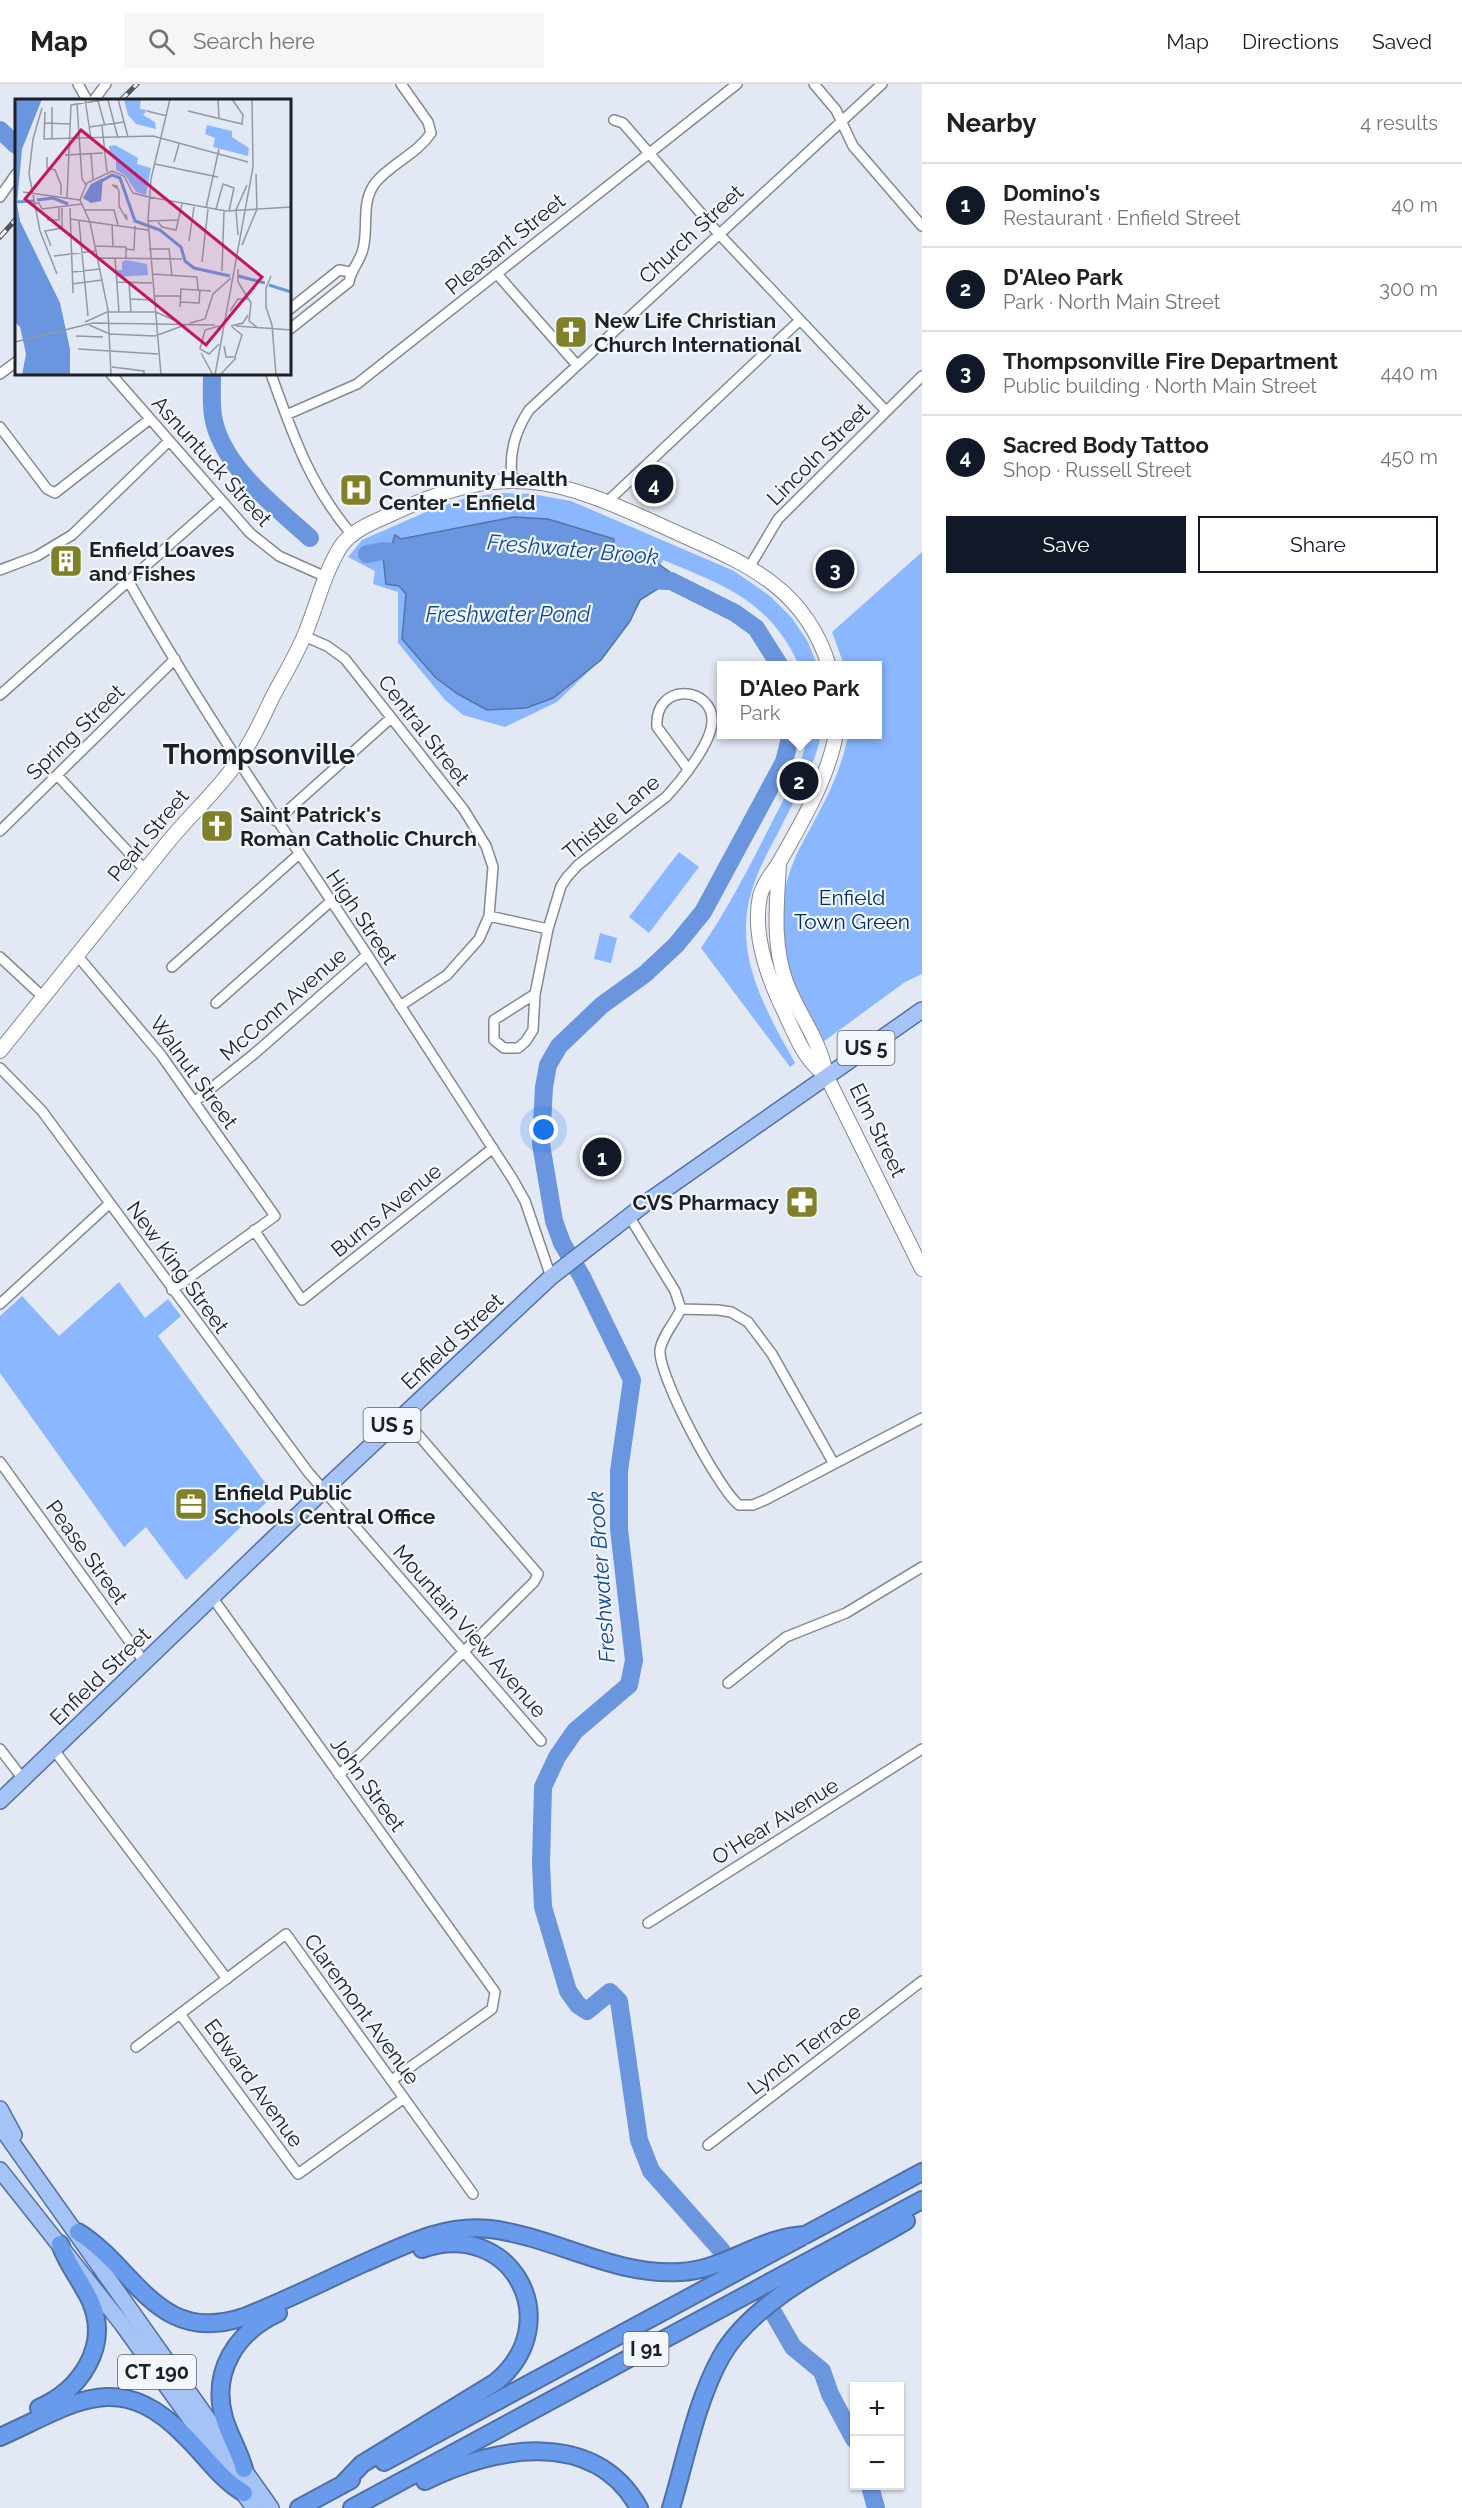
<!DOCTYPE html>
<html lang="en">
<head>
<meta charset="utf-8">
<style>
	body { margin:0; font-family:Raleway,sans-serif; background:#f6f6f6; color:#202124 }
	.controls { position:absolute; right:18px; bottom:18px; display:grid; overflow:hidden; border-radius:0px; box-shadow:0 2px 4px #0004 }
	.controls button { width:54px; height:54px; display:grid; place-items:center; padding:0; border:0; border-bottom:2px solid #e0e0e0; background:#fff; color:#202124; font:30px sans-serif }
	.you { position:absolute; left:544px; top:1046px; width:21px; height:21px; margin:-15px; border:4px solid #fff; border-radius:50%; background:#1a73e8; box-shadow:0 0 0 9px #1a73e833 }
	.badge { display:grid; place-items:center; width:39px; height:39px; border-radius:50%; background:#111827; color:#fff; font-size:20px; font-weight:700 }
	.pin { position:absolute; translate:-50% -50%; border:3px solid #fff; box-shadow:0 2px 6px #0006 }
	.popup { position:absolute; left:717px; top:577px; width:165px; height:78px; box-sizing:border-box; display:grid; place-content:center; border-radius:0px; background:#fff; filter:drop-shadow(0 2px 4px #0005); font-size:20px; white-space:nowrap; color:#757577 }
	.popup b { font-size:22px; color:#202124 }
	.popup::after { content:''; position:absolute; left:50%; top:100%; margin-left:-12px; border:12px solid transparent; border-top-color:#fff }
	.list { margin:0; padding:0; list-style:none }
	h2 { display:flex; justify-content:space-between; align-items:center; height:78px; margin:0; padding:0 24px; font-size:26px }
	h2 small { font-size:20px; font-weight:400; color:#757577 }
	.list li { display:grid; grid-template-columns:39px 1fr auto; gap:18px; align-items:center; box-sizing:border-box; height:84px; padding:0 24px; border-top:2px solid #e0e0e0 }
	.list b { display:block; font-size:22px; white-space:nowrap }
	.list p { margin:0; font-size:20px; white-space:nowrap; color:#757577 }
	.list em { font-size:20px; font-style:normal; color:#757577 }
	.actions { display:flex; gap:12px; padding:18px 24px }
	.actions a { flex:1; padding:14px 0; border:2px solid #111827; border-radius:0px; text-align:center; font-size:21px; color:#111827 }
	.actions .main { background:#111827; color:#fff }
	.icon { flex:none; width:33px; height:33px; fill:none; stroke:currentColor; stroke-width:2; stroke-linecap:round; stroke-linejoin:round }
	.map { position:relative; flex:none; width:922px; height:2424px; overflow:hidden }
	header { display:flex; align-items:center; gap:36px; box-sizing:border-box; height:84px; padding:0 30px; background:#fff; border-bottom:2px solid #e0e0e0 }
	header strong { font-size:28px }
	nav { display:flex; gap:33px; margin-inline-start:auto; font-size:21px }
	.search { width:420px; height:54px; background:#f6f6f6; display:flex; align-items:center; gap:15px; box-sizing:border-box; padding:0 21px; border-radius:0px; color:#757577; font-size:22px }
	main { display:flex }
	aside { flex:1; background:#fff }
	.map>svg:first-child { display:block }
	.green { fill:#8ab7ff }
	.water { fill:#6a96df; stroke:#5373a7; stroke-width:1.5 }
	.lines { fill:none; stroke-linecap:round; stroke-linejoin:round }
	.river { stroke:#6a96df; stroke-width:18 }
	.street-casing { stroke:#828993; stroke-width:12 }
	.secondary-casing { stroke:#828993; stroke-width:16 }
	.primary-casing { stroke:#4e70a7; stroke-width:18 }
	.highway-casing { stroke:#4e70a7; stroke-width:20 }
	.street { stroke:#fff; stroke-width:9 }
	.secondary { stroke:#fff; stroke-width:14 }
	.primary { stroke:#a5c3f4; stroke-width:15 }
	.highway { stroke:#699bed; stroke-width:16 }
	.rail-casing { stroke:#50545b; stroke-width:5 }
	.rail { stroke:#f2f7fe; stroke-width:3; stroke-dasharray:9; stroke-linecap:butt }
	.labels { text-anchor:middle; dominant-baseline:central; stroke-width:4.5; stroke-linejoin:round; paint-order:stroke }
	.shield { fill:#f2f7fe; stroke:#5d6065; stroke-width:1.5 }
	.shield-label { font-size:20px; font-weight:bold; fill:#1d2024 }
	.street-label { font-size:21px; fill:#1d2024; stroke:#f2f7fe }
	.poi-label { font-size:21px; font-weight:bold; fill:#1d2024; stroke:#f2f7fe; text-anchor:start }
	.park-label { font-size:21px; fill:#012a69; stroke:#f2f7fe }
	.water-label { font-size:22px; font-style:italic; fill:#10469b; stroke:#f2f7fe }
	.district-label { font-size:27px; font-weight:bold; fill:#1d2024; stroke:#f2f7fe }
	.inset-river { fill:none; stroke:#6a96df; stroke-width:3 }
	.inset-road { fill:none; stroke:#9399a1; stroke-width:1.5 }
	.view { fill:#c2185b; fill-opacity:0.15; stroke:#c2185b; stroke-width:3 }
	.inset-edge { fill:none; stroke:#1d2024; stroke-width:3 }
</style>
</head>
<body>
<header>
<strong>Map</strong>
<div class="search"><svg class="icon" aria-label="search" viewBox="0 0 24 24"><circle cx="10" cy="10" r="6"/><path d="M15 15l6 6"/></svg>Search here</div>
<nav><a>Map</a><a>Directions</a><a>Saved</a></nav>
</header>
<main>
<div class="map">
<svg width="922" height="2424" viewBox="0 0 922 2424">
	<rect width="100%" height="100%" fill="#e2e9f5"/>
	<path class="green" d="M 500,409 L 532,410 L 571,417 L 734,487 L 770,512 L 792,534 L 808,558 L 817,581 L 799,581 C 770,517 724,501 663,476 L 628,541 L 591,585 L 557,618 L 505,643 L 463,631 L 445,616 L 398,559 L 398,508 L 373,500 L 375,487 L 348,473 L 362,456 L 426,428 L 466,414 Z
		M 922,468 L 922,890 L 905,898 L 823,958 C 813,939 801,921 792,901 C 771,854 780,799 804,756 C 823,721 841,690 848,651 L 877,650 L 877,582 L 844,581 L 832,548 Z
		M 807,651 L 821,651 C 815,681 799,708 785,735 C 774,758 759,781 752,806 C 732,869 765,925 795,979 L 790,983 L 701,864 C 728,824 750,782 771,740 C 786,711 803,682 807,651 Z
		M 679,768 L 699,783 L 649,849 L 629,833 Z
		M 600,849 L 617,854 L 611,879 L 594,875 Z
		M 119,1198 L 145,1234 L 168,1215 L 181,1232 L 158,1252 L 274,1411 L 186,1496 L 146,1443 L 124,1463 L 0,1289 L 0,1232 L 22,1212 L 59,1252 Z"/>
	<path class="water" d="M 514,433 L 548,435 L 614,455 L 613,462 L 619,468 L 630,472 L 650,474 L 674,491 L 668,505 L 659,504 L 640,516 L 630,537 L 601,576 L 553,614 L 526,624 L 487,626 L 458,610 L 436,594 L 402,555 L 406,510 L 399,502 L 386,500 L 382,463 L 391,463 L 395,451 L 401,455 Z"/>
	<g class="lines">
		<path class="river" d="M 0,46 L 16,61
			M 212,290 C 212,303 211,318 213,332 C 221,382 275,422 310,454
			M 367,470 L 383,467 L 406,470
			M 648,496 L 671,497 L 735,529 L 756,544 L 780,582
			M 722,2167 L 651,2087 L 639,2056 L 619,1917 L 610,1908 L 587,1927 L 578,1921 L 568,1907 L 543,1823 L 541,1780 L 543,1703 L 557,1673 L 575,1647 L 629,1601 L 634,1576 L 619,1445 L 619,1387 L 632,1296 L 582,1193 L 562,1159 L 554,1137 L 541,1060 L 544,1003 L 548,981 L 559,962 L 602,921 L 645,890 L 676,861 L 703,828 L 784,678 L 791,650
			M 774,2230 L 793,2263 L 822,2287 L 830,2310 L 854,2355
			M 870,2402 L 876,2424"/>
		<defs>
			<path id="street" d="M 78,0 L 87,16
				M 814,0 L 836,26 L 853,62 L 922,142
				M 94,16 L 106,0
				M 614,36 L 623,39 L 718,149 L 886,327
				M 0,113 L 16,90
				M 497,190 L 576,280
				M 290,225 L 339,186 L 350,188
				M 290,245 L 349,198 C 351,185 360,178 363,165 C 369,142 360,118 376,98 C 392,79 417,70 431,49 L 428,38 L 401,0
				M 0,290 L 16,278
				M 111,290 L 250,449 L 279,472 L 326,493
				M 271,290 C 293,351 309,400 352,451
				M 286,331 L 357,300 L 737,0
				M 0,343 L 47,405 L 55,409 L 150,335
				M 512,397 C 509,370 514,349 529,326 L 882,0
				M 608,417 L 799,237
				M 750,482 L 778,435 L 922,292
				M 0,486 L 37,472 L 72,451 L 169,357
				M 129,498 C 201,626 285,747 366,869 C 415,944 463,1019 512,1094 L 525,1117 L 551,1193
				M 304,552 L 327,562 L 345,575 L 464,726 L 486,762 L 493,783 L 489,832 L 479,855 L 447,891 L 400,922
				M 0,611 L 220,416
				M 57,691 L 146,787
				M 276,737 L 391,634
				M 0,747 L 175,575
				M 489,832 L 548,845
				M 76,870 L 161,971 L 275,1132 L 172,1206
				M 0,873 L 43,913
				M 172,883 L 298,771
				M 535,910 L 494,936 L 494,956 L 504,964 L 518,964 L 526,957 L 533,946 L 535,910 L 548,845 L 561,802 L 567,793 L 578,781 L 666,713 C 681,697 711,660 712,638 C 714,602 654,597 657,643 L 688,685
				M 216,919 L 330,818
				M 0,984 L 42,1027 L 308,1388 L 541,1657
				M 194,1018 L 254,970 L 367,871
				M 629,1132 L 675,1207 L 681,1225
				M 254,1146 L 302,1216 L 493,1064
				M 0,1220 L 109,1120
				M 681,1225 C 675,1238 662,1252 660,1266 C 658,1292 719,1406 739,1421 L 753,1421 L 767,1415 L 922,1334
				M 681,1225 L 718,1226 L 731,1228 L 748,1238 L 772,1270 L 834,1380
				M 0,1378 L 145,1579
				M 212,1513 L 495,1908 L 492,1925 L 392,1996
				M 728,1599 L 786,1553 L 846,1529 L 922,1483
				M 0,1665 L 23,1695
				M 54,1666 L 227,1895
				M 339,1691 L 534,1498 L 538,1490 L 402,1332
				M 648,1839 L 922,1665
				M 180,1930 L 298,2090 L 404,2014
				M 136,1963 L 286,1850 L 473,2110
				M 708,2061 L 922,1897"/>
			<path id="secondary" d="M 779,779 C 777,821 772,858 786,898 C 798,930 821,957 826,991 L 922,1185
				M 0,967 C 56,897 112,827 168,758 C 191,730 218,706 238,677 C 252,658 262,635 272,614 C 283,593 296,572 305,550 C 317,521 324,489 341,462 C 354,444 377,437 396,428 C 506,377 557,394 662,442 C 736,476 803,497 829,582
				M 826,991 C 805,978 795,950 784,927 C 768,894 752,850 760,812 C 764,797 773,789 780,777 C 802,738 828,694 836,650"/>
			<path id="primary" d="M 0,1717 L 329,1401 L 551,1193 L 650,1116 L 922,926
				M 0,2025 L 14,2051
				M 0,2042 L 271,2424
				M 0,2086 L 122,2240 L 254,2424"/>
			<path id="highway" d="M 78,2148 C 137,2185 157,2262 244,2233 C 285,2217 324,2197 364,2179 C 405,2161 444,2140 490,2145 C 555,2153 613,2192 680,2188 C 725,2186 760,2153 805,2151
				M 39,2324 C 80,2306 110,2263 91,2218 C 82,2198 68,2182 60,2160
				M 0,2353 C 74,2320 118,2283 185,2352 C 205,2371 220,2395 244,2409
				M 384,2378 L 922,2088
				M 244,2385 C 239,2367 229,2351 224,2334 C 211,2288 236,2248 278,2229
				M 425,2397 C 493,2363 594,2343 639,2424
				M 342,2401 L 362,2380 L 496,2298 C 568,2238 511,2134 422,2165
				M 299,2424 L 351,2396
				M 352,2424 L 922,2116
				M 671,2424 C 686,2374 696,2318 721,2273 C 755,2212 848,2172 906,2137"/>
		</defs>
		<use href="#street" class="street-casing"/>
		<use href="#secondary" class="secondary-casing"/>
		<use href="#primary" class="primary-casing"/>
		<use href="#highway" class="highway-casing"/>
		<use href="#street" class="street"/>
		<use href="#secondary" class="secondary"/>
		<use href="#primary" class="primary"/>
		<use href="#highway" class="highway"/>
		<defs>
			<path id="rail" d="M 121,16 L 137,0
				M 0,153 L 16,135"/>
		</defs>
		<use href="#rail" class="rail-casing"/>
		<use href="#rail" class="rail"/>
	</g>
	<defs>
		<symbol id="church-square" viewBox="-11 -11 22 22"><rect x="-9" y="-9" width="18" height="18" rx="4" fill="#808029" stroke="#f2f7fe"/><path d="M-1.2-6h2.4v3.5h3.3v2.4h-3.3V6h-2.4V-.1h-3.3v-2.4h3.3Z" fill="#fff"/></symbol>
		<symbol id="hospital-square" viewBox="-11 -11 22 22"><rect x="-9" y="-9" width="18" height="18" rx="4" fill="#808029" stroke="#f2f7fe"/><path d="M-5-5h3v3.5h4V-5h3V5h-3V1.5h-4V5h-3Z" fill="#fff"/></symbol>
		<symbol id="building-square" viewBox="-11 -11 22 22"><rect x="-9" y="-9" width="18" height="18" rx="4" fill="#808029" stroke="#f2f7fe"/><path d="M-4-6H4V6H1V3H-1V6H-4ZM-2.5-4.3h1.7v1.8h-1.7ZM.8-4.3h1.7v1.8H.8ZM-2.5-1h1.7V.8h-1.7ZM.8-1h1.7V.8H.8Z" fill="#fff"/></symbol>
		<symbol id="pharmacy-square" viewBox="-11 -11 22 22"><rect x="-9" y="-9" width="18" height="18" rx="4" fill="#808029" stroke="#f2f7fe"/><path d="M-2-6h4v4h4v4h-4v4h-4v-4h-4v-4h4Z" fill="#fff"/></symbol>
		<symbol id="office-square" viewBox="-11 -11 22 22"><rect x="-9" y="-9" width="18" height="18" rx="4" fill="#808029" stroke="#f2f7fe"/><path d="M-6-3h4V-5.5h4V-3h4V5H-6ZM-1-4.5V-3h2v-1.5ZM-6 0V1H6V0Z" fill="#fff"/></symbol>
	</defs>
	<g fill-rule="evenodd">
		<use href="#church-square" x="552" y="229" width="38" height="38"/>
		<use href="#hospital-square" x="337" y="387" width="38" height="38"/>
		<use href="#building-square" x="47" y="458" width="38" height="38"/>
		<use href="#church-square" x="198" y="723" width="38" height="38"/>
		<use href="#pharmacy-square" x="783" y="1099" width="38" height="38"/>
		<use href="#office-square" x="172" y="1401" width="38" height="38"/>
	</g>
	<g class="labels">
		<g class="shield">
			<rect x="837.5" y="947" width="57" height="34" rx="4.5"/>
			<rect x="363.5" y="1324" width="57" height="34" rx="4.5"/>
			<rect x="623.5" y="2248" width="45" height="34" rx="4.5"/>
			<rect x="118" y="2271" width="78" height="34" rx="4.5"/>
		</g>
		<g class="shield-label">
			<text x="866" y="964">US 5</text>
			<text x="392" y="1341">US 5</text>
			<text x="646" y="2265">I 91</text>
			<text x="157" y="2288">CT 190</text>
		</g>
		<g class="street-label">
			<text transform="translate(691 150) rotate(-43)">Church Street</text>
			<text transform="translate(505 160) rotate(-39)">Pleasant Street</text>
			<text transform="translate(818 370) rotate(-45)">Lincoln Street</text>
			<text transform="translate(212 377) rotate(48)">Asnuntuck Street</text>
			<text transform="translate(424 646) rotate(52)">Central Street</text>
			<text transform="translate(75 648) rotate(-44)">Spring Street</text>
			<text transform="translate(611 733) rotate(-40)">Thistle Lane</text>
			<text transform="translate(148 751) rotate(-50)">Pearl Street</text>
			<text transform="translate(362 833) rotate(56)">High Street</text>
			<text transform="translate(283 920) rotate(-41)">McConn Avenue</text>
			<text transform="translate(194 988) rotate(54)">Walnut Street</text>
			<text transform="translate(878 1046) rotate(64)">Elm Street</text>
			<text transform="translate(386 1126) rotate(-39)">Burns Avenue</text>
			<text transform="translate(178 1183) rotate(54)">New King Street</text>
			<text transform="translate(452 1257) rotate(-43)">Enfield Street</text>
			<text transform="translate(87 1468) rotate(54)">Pease Street</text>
			<text transform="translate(470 1547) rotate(49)">Mountain View Avenue</text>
			<text transform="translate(100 1592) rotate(-44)">Enfield Street</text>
			<text transform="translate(368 1700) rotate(54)">John Street</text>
			<text transform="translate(775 1737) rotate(-32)">O'Hear Avenue</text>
			<text transform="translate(362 1925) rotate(54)">Claremont Avenue</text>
			<text transform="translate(804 1965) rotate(-37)">Lynch Terrace</text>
			<text transform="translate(254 1999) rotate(54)">Edward Avenue</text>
		</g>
		<g class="poi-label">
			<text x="594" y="236">New Life Christian<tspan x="594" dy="24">Church International</tspan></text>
			<text x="379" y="394">Community Health<tspan x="379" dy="24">Center - Enfield</tspan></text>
			<text x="89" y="465">Enfield Loaves<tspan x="89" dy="24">and Fishes</tspan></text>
			<text x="240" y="730">Saint Patrick's<tspan x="240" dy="24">Roman Catholic Church</tspan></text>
			<text x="779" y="1118" text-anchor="end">CVS Pharmacy</text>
			<text x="214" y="1408">Enfield Public<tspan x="214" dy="24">Schools Central Office</tspan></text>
		</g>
		<g class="park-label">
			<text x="852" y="813">Enfield<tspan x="852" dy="24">Town Green</tspan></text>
		</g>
		<g class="water-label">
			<text transform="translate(573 465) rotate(5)">Freshwater Brook</text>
			<text x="508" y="530">Freshwater Pond</text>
			<text transform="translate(601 1493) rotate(-94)">Freshwater Brook</text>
		</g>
		<g class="district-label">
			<text x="259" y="670">Thompsonville</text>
		</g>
	</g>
	<g transform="translate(15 15)">
		<rect width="276" height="276" fill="#e2e9f5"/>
		<path d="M 126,0 L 125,10 L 132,11 L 128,16 L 140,23 L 141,30 L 121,25 L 113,16 L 109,1 ZM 192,26 L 217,32 L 217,38 L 234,49 L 233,57 L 198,48 L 200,39 L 190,35 ZM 100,46 L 123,59 L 122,65 L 136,69 L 131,96 L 121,93 L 110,76 L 101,71 L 101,57 L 95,57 L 94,47 ZM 111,161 L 132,165 L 133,176 L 102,178 L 102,171 L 107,171 L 107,163 Z" fill="#8ab7ff"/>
		<path d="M 0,0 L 27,0 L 7,50 L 2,105 L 5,122 L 45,204 L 55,250 L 55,276 L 7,276 L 11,255 L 5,228 L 0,223 ZM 88,79 L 86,102 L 76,104 L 68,99 L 76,85 Z" fill="#6a96df"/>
		<path class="inset-river" d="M 85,83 L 97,76 L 105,79 L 120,122 L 145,131 L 166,148 L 170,162 L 179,169 L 215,177M 22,101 L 38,99 L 53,105M 0,103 L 19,102M 223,177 L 250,184M 254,186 L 276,193"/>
		<path class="inset-road" d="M 70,0 L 76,40M 103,0 L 113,38M 203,0 L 204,20M 93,1 L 103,39M 83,2 L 90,27M 62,5 L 67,80 L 71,86M 27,9 L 18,40 L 14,75 L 25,132 L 42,175M 132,12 L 152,17M 173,12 L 227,25 L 228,16 L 217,0M 30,13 L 29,40 L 138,37 L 233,63M 29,24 L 55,25M 87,27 L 92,73M 74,28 L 109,23M 37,40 L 37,8M 76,55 L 78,80M 50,56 L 88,54M 32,58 L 32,69 L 40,71 L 46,86 L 46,96M 159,63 L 164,45M 140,65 L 203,78M 103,90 L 97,86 L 102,87 L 102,88 L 104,92 L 104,107 L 112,121 L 111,115M 8,93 L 65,101M 134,98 L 211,112 L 276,108M 52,99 L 56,6 L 94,0M 65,101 L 75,123 L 93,211 L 96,276M 65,101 L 72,84 L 97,72 L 109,77 L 118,94 L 134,98M 18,105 L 24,104 L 27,110 L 67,105M 55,109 L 58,194M 191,109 L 204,50M 201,110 L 208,85 L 219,89 L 214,112M 70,111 L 99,111 L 103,126M 55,120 L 133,131M 32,121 L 44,121 L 44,109M 64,122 L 73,217M 133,122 L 164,121M 143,123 L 147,128 L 161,131 L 167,105M 97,125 L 98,147M 223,136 L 221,111 L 232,86M 174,142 L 179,108M 227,146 L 242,110 L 241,75M 36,147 L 30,132 L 47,129 L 47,109M 80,147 L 111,148 L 111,160M 111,150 L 119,151 L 120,127M 134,150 L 154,150 L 157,177M 39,157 L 81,152M 83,159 L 167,160M 100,159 L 104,213M 187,163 L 193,110M 223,170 L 223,183 L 236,204 L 234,222 L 243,229M 207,172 L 209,112M 57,173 L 85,170M 137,175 L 182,178 L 183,191M 256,177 L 251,189 L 251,208 L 257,226 L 261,276M 102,183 L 137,184M 114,183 L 116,213M 57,185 L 87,181M 139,197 L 165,197M 115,200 L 138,201M 165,203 L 184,204 L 185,191M 165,208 L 166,190 L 196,192M 215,212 L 223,200 L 233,200M 70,223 L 92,213 L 141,213 L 159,221M 175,224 L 190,220 L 198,195 L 216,179M 74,226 L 95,235 L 140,237 L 170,226M 216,227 L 228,224 L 233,216M 221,227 L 276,231M 61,237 L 88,238M 0,243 L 78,224 L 200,226M 204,245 L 194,255 L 185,250 L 190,231 L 204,227M 209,247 L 211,258 L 220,258 L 227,236 L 217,228M 63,250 L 143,255M 186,254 L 198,276M 97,268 L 129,272 L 129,276M 146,276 L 133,121 L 136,80 L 155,0M 200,276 L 238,68 L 237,0M 205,276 L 221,259"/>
		<path class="view" d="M 66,31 L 247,178 L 191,246 L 10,100 Z"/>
		<rect width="276" height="276" class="inset-edge"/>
	</g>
</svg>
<div class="controls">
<button>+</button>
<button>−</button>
</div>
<div class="you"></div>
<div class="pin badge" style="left:602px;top:1073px">1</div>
<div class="pin badge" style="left:799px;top:697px">2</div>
<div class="popup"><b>D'Aleo Park</b>Park</div>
<div class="pin badge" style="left:835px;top:485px">3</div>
<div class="pin badge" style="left:654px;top:400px">4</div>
</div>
<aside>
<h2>Nearby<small>4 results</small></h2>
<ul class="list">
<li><span class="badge">1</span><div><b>Domino's</b><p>Restaurant · Enfield Street</p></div><em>40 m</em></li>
<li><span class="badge">2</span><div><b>D'Aleo Park</b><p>Park · North Main Street</p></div><em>300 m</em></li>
<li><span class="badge">3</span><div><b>Thompsonville Fire Department</b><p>Public building · North Main Street</p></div><em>440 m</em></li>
<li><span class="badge">4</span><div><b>Sacred Body Tattoo</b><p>Shop · Russell Street</p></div><em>450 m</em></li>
</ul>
<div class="actions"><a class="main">Save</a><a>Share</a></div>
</aside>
</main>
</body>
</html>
